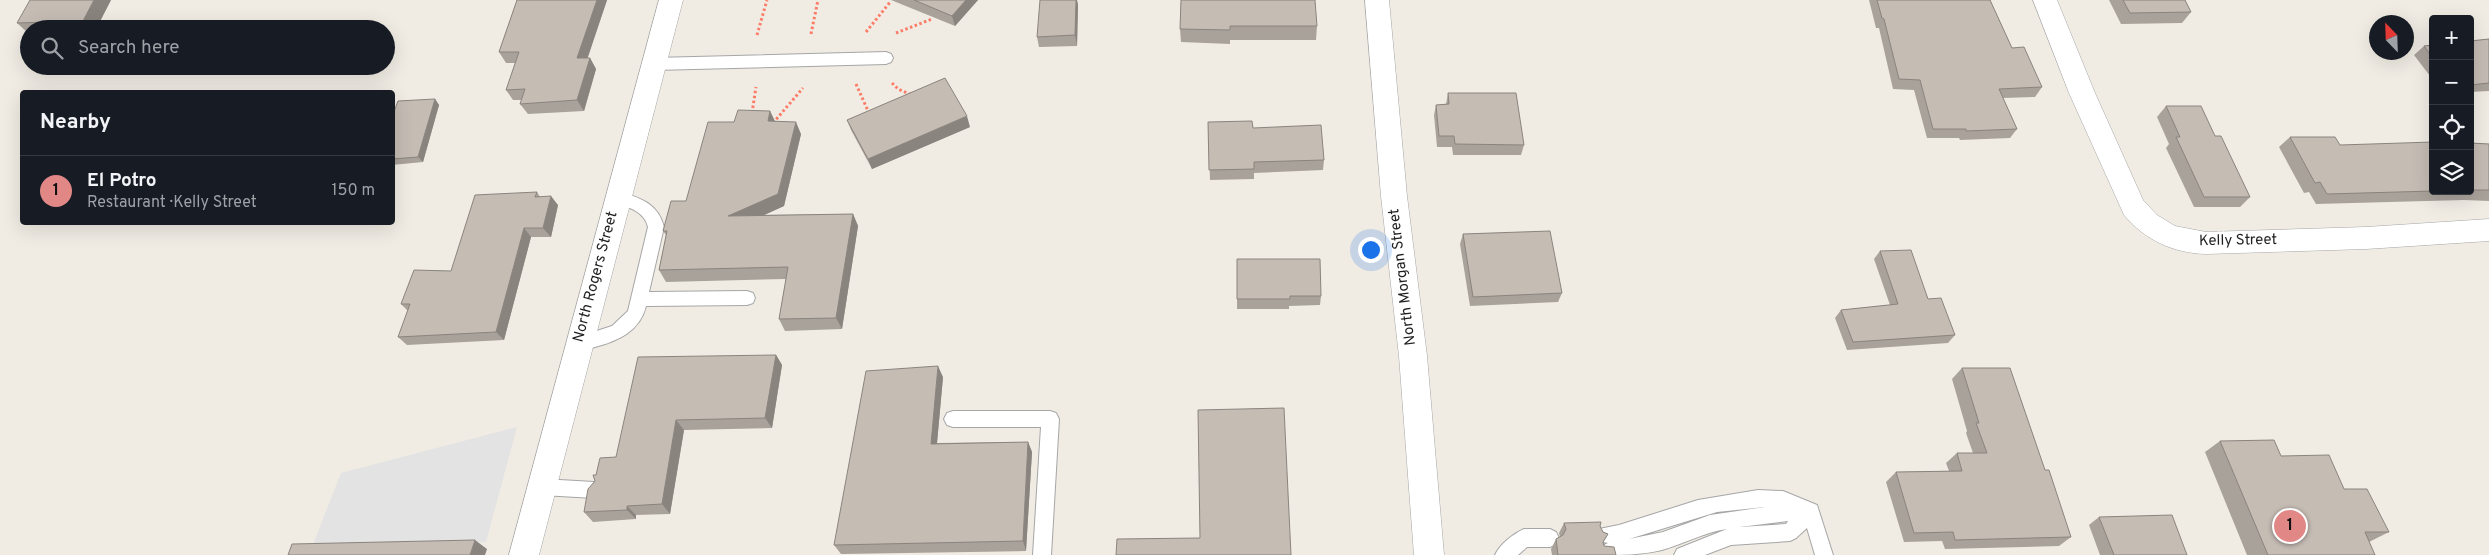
<!DOCTYPE html>
<html lang="en">
<head>
<meta charset="utf-8">
<style>
	body { margin:0; font-family:Overpass,sans-serif; background:#242831; color:#f1f3f6 }
	.controls { position:absolute; right:15px; top:15px; display:grid; overflow:hidden; border-radius:5px; box-shadow:0 5px 20px #0002 }
	.controls button { width:45px; height:45px; display:grid; place-items:center; padding:0; border:0; border-bottom:1px solid #363941; background:#171b24; color:#f1f3f6; font:25px sans-serif }
	.compass { position:absolute; left:2369px; top:15px; width:45px; height:45px; border-radius:50%; background:#171b24; box-shadow:0 5px 20px #0002; rotate:337deg }
	.you { position:absolute; left:1370px; top:249px; width:18px; height:18px; margin:-12px; border:4px solid #fff; border-radius:50%; background:#1a73e8; box-shadow:0 0 0 8px #1a73e833 }
	.badge { display:grid; place-items:center; width:32px; height:32px; border-radius:50%; background:#e18887; color:#111; font-size:16px; font-weight:700 }
	.pin { position:absolute; translate:-50% -50%; border:2px solid #fff; box-shadow:0 1px 5px #0006 }
	.list { margin:0; padding:0; list-style:none }
	h2 { display:flex; justify-content:space-between; align-items:center; height:65px; margin:0; padding:0 20px; font-size:21px }
	h2 small { font-size:16px; font-weight:400; color:#9ea1a6 }
	.list li { display:grid; grid-template-columns:32px 1fr auto; gap:15px; align-items:center; box-sizing:border-box; height:70px; padding:0 20px; border-top:1px solid #363941 }
	.list b { display:block; font-size:19px; white-space:nowrap }
	.list p { margin:0; font-size:16px; white-space:nowrap; color:#9ea1a6 }
	.list em { font-size:16px; font-style:normal; color:#9ea1a6 }
	.icon { flex:none; width:28px; height:28px; fill:none; stroke:currentColor; stroke-width:2; stroke-linecap:round; stroke-linejoin:round }
	.map { position:relative; flex:none; width:2489px; height:555px; overflow:hidden }
	.search { position:absolute; background:#171b24; box-shadow:0 5px 20px #0002; left:20px; top:20px; width:375px; height:55px; display:flex; align-items:center; gap:12px; box-sizing:border-box; padding:0 18px; border-radius:28px; color:#9ea1a6; font-size:19px }
	.panel { position:absolute; background:#171b24; box-shadow:0 5px 20px #0002; left:20px; top:90px; width:375px; height:135px; border-radius:5px }
	.map>svg:first-child { display:block }
	.parking { fill:#e3e3e3 }
	.lines { fill:none; stroke-linecap:round; stroke-linejoin:round }
	.service-casing { stroke:#a6a6a6; stroke-width:2 }
	.minor-casing { stroke:#a6a6a6; stroke-width:1 }
	.path { stroke:#fd7c68; stroke-width:3; stroke-dasharray:2.5 2.5; stroke-linecap:butt }
	.service { fill:#fff; fill-rule:evenodd }
	.minor { fill:#fff; fill-rule:evenodd }
	.wall { fill:#a9a29b }
	.shaded-wall { fill:#8a847e }
	.building { fill:#c5bcb4; stroke:#8a847e }
	.labels { text-anchor:middle; dominant-baseline:central; stroke-width:4.5; stroke-linejoin:round; paint-order:stroke }
	.street-label { font-size:15px; fill:#1f1f1f; stroke:#fff }
</style>
</head>
<body>
<div class="map">
<svg width="2489" height="555" viewBox="0 0 2489 555">
	<rect width="100%" height="100%" fill="#f0ece4"/>
	<path class="parking" d="M 517,427 L 486,542 L 312,547 L 341,473 Z"/>
	<g class="lines">
		<defs>
			<path id="service" d="M 886,52 L 891,54 L 893,58 L 891,62 L 886,64 L 654,70 L 649,68 L 647,64 L 649,60 L 654,58 Z
				M 618,191 C 640,198 658,203 664,227 L 649,292 L 747,291 L 753,293 L 755,298 L 753,303 L 747,305 L 646,306 C 640,331 618,341 595,347 C 587,349 580,352 572,349 L 570,344 L 572,339 L 612,326 L 628,311 L 648,227 C 644,210 627,207 612,202 L 610,197 L 612,192 Z
				M 953,411 L 1050,411 L 1056,413 L 1059,419 L 1051,555 L 1033,555 L 1041,427 L 953,427 L 947,425 L 944,419 L 947,413 Z
				M 542,479 L 594,482 L 600,484 L 603,490 L 600,496 L 594,498 L 542,495 L 536,493 L 533,487 L 536,481 Z
				M 1758,490 L 1783,491 L 1817,505 L 1833,555 L 1815,555 L 1807,528 L 1796,538 L 1790,541 L 1731,545 L 1705,555 L 1674,555 L 1677,549 L 1727,529 C 1704,532 1684,544 1662,550 C 1641,555 1621,555 1600,555 L 1599,552 L 1602,546 L 1608,543 L 1599,541 L 1596,535 L 1599,529 L 1619,525 L 1698,500 ZM 1765,507 L 1710,515 L 1663,532 L 1629,539 L 1717,512 ZM 1788,521 L 1786,524 L 1740,527 Z
				M 1524,529 L 1550,529 L 1556,532 L 1559,538 L 1556,544 L 1550,547 L 1527,547 L 1518,555 L 1495,555 C 1500,544 1513,534 1524,529 Z"/>
			<path id="minor" d="M 659,0 L 683,0 L 539,555 L 509,555 Z
				M 1365,0 L 1389,0 L 1407,196 L 1427,356 L 1444,555 L 1414,555 L 1399,356 L 1381,196 Z
				M 2033,0 L 2057,0 L 2095,93 L 2143,200 L 2157,215 L 2175,226 L 2206,232 L 2366,227 L 2489,219 L 2489,241 L 2366,249 L 2206,254 C 2173,253 2145,240 2124,215 L 2069,93 Z"/>
		</defs>
		<use href="#service" class="service-casing"/>
		<use href="#minor" class="minor-casing"/>
		<path class="path" d="M 866,32 L 891,1
			M 896,33 L 932,19
			M 811,34 L 818,0
			M 757,35 L 767,0
			M 892,83 L 898,89 L 912,95
			M 856,84 L 869,113
			M 752,113 L 756,87
			M 773,123 L 803,88"/>
		<use href="#service" class="service"/>
		<use href="#minor" class="minor"/>
	</g>
	<path class="wall" d="M 111,0 L 96,29 L 29,29 L 29,34 L 17,23 Z
		M 517,0 L 607,0 L 587,58 L 590,58 L 596,69 L 584,111 L 528,114 L 520,104 L 522,100 L 513,100 L 506,90 L 515,63 L 506,63 L 499,52 Z
		M 891,0 L 978,0 L 955,26 Z
		M 1181,0 L 1317,26 L 1316,40 L 1230,40 L 1230,44 L 1181,42 L 1180,29 Z
		M 1869,0 L 1990,0 L 2012,48 L 2042,87 L 2035,97 L 2003,98 L 2017,129 L 2010,138 L 1960,140 L 1959,138 L 1927,138 L 1914,90 L 1893,89 L 1879,28 L 1876,28 Z
		M 2109,0 L 2185,0 L 2191,12 L 2182,23 L 2121,24 Z
		M 1078,4 L 1077,46 L 1039,47 L 1037,37 Z
		M 2489,39 L 2489,91 L 2470,92 L 2470,41 Z
		M 2433,45 L 2433,80 L 2414,55 L 2424,46 Z
		M 1448,93 L 1524,145 L 1521,155 L 1453,155 L 1452,147 L 1437,147 L 1434,115 L 1436,105 L 1446,104 Z
		M 435,99 L 439,105 L 423,162 L 392,165 L 392,117 Z
		M 2166,106 L 2215,136 L 2250,197 L 2240,207 L 2194,207 L 2166,148 L 2169,144 L 2157,117 Z
		M 770,111 L 775,121 L 801,134 L 784,206 L 764,215 L 853,214 L 858,226 L 842,329 L 785,331 L 779,319 L 786,279 L 666,282 L 659,270 L 666,235 L 663,231 L 686,201 L 734,122 Z
		M 847,120 L 970,127 L 872,169 L 851,130 Z
		M 1208,122 L 1253,128 L 1324,160 L 1323,170 L 1254,173 L 1254,179 L 1210,180 Z
		M 2290,137 L 2340,145 L 2433,191 L 2470,191 L 2470,143 L 2489,144 L 2489,201 L 2464,200 L 2316,204 L 2309,192 L 2304,193 L 2279,147 Z
		M 537,192 L 540,197 L 558,205 L 551,237 L 531,237 L 504,340 L 407,345 L 398,337 L 408,311 L 401,304 L 451,271 Z
		M 1463,234 L 1562,293 L 1558,302 L 1470,306 L 1460,244 Z
		M 1880,251 L 1928,299 L 1955,335 L 1948,343 L 1847,350 L 1835,318 L 1841,310 L 1890,305 L 1874,259 Z
		M 1237,259 L 1321,296 L 1320,305 L 1289,306 L 1289,309 L 1237,309 Z
		M 776,355 L 782,365 L 772,428 L 684,430 L 670,514 L 636,515 L 636,519 L 593,522 L 584,512 L 595,481 L 596,475 L 616,457 Z
		M 1962,368 L 2045,470 L 2071,537 L 2059,546 L 1945,549 L 1942,541 L 1904,542 L 1886,482 L 1896,472 L 1949,471 L 1946,463 L 1957,453 L 1973,453 L 1966,433 L 1967,431 L 1952,379 Z
		M 943,377 L 937,443 L 1028,442 L 1032,452 L 1026,551 L 841,554 L 834,545 Z
		M 2220,441 L 2281,456 L 2344,489 L 2389,532 L 2369,542 L 2375,555 L 2247,555 L 2205,452 Z
		M 2099,517 L 2187,555 L 2100,555 L 2089,525 Z
		M 1564,523 L 1600,526 L 1603,532 L 1608,534 L 1603,542 L 1604,546 L 1616,555 L 1552,555 L 1551,549 L 1556,539 L 1560,537 L 1559,533 Z"/>
	<path class="shaded-wall" d="M 94,0 L 111,0 L 96,29 L 90,29 L 83,21 Z
		M 597,0 L 607,0 L 584,69 L 577,58 Z
		M 966,0 L 978,0 L 955,26 L 952,16 Z
		M 1076,0 L 1077,0 L 1078,4 L 1077,46 L 1075,35 Z
		M 590,58 L 596,69 L 584,111 L 577,100 Z
		M 435,99 L 439,105 L 423,162 L 418,157 Z
		M 770,111 L 776,124 L 768,121 Z
		M 967,116 L 970,127 L 872,169 L 868,159 Z
		M 796,122 L 801,134 L 784,206 L 735,228 L 728,216 Z
		M 551,196 L 558,205 L 551,237 L 543,228 Z
		M 853,214 L 858,226 L 842,329 L 836,318 Z
		M 524,228 L 531,237 L 504,340 L 496,332 Z
		M 776,355 L 782,365 L 772,428 L 765,418 Z
		M 938,366 L 943,377 L 936,454 L 931,444 Z
		M 676,420 L 684,430 L 670,514 L 662,504 Z
		M 1028,442 L 1032,452 L 1026,551 L 1023,541 Z
		M 627,506 L 636,515 L 636,519 L 627,510 Z
		M 475,540 L 487,549 L 485,555 L 470,555 Z"/>
	<path class="building" d="M 30,0 L 94,0 L 83,21 L 17,23 Z
		M 517,0 L 597,0 L 577,58 L 590,58 L 577,100 L 520,104 L 525,89 L 506,90 L 519,52 L 499,52 Z
		M 914,0 L 966,0 L 952,16 Z
		M 1040,0 L 1076,0 L 1075,35 L 1037,37 Z
		M 1181,0 L 1315,0 L 1317,26 L 1230,26 L 1230,30 L 1180,29 Z
		M 1877,0 L 1990,0 L 2012,48 L 2024,47 L 2042,87 L 1999,89 L 2017,129 L 1966,131 L 1966,129 L 1933,129 L 1920,80 L 1899,79 L 1884,19 L 1882,18 Z
		M 2123,0 L 2185,0 L 2191,12 L 2130,13 Z
		M 2489,39 L 2489,83 L 2470,85 L 2470,41 Z
		M 2433,45 L 2433,58 L 2424,46 Z
		M 945,78 L 967,116 L 868,159 L 847,120 Z
		M 1448,93 L 1516,93 L 1524,145 L 1455,144 L 1454,136 L 1439,136 L 1436,105 L 1449,104 Z
		M 435,99 L 418,157 L 392,159 L 392,117 L 398,101 Z
		M 2166,106 L 2201,106 L 2215,136 L 2221,136 L 2250,197 L 2204,197 L 2176,137 L 2180,137 Z
		M 738,110 L 770,111 L 768,121 L 796,122 L 778,194 L 728,216 L 853,214 L 836,318 L 779,319 L 788,267 L 659,270 L 667,231 L 663,231 L 671,201 L 686,201 L 708,122 L 734,122 Z
		M 1252,121 L 1253,128 L 1321,125 L 1324,160 L 1254,162 L 1254,169 L 1209,170 L 1208,122 Z
		M 2290,137 L 2335,137 L 2340,145 L 2433,142 L 2433,191 L 2327,194 L 2320,182 L 2315,183 Z
		M 2470,143 L 2489,144 L 2489,190 L 2470,190 Z
		M 537,192 L 535,197 L 551,196 L 543,228 L 524,228 L 496,332 L 398,337 L 410,304 L 401,304 L 414,270 L 451,271 L 475,195 Z
		M 1550,231 L 1562,293 L 1473,297 L 1463,234 Z
		M 1911,250 L 1928,299 L 1941,298 L 1955,335 L 1853,342 L 1841,310 L 1898,304 L 1880,251 Z
		M 1237,259 L 1320,259 L 1321,296 L 1290,296 L 1290,299 L 1237,299 Z
		M 776,355 L 765,418 L 676,420 L 662,504 L 627,506 L 627,510 L 584,512 L 588,489 L 595,481 L 593,475 L 596,475 L 600,458 L 616,457 L 638,357 Z
		M 938,366 L 931,444 L 1028,442 L 1023,541 L 834,545 L 866,371 Z
		M 1962,368 L 2010,368 L 2045,470 L 2049,470 L 2071,537 L 1955,540 L 1953,532 L 1914,533 L 1896,472 L 1962,471 L 1957,453 L 1987,453 L 1976,423 L 1979,423 Z
		M 1284,408 L 1291,555 L 1116,555 L 1117,539 L 1200,538 L 1198,410 Z
		M 2274,440 L 2281,456 L 2329,455 L 2344,489 L 2367,489 L 2389,532 L 2365,532 L 2375,555 L 2268,555 L 2220,441 Z
		M 2172,515 L 2187,555 L 2114,555 L 2099,517 Z
		M 1601,522 L 1600,526 L 1603,532 L 1608,534 L 1603,542 L 1604,546 L 1614,547 L 1616,555 L 1558,555 L 1556,539 L 1563,535 L 1566,529 L 1564,523 Z
		M 475,540 L 470,555 L 288,555 L 292,544 Z"/>
	<g class="labels">
		<g class="street-label">
			<text transform="translate(2238 241) rotate(-1)">Kelly Street</text>
			<text transform="translate(596 277) rotate(-75)">North Rogers Street</text>
			<text transform="translate(1403 277) rotate(-97)">North Morgan Street</text>
		</g>
	</g>
</svg>
<div class="controls">
<button>+</button>
<button>−</button>
<button><svg class="icon" aria-label="locate" viewBox="0 0 24 24"><circle cx="12" cy="12" r="6"/><path d="M12 2v4M12 18v4M2 12h4M18 12h4"/></svg></button>
<button><svg class="icon" aria-label="layers" viewBox="0 0 24 24"><path d="M12 4l9 5-9 5-9-5zM3 14l9 5 9-5"/></svg></button>
</div>
<svg class="compass" viewBox="-18 -18 36 36"><path d="M0-13l5 13h-10z" fill="#e53935"/><path d="M0 13l5-13h-10z" fill="#9ea1a6"/></svg>
<div class="you"></div>
<div class="pin badge" style="left:2290px;top:526px">1</div>
<div class="search"><svg class="icon" aria-label="search" viewBox="0 0 24 24"><circle cx="10" cy="10" r="6"/><path d="M15 15l6 6"/></svg>Search here</div>
<section class="panel">
<h2>Nearby<small></small></h2>
<ul class="list">
<li><span class="badge">1</span><div><b>El Potro</b><p>Restaurant · Kelly Street</p></div><em>150 m</em></li>
</ul>
</section>
</div>
</body>
</html>
